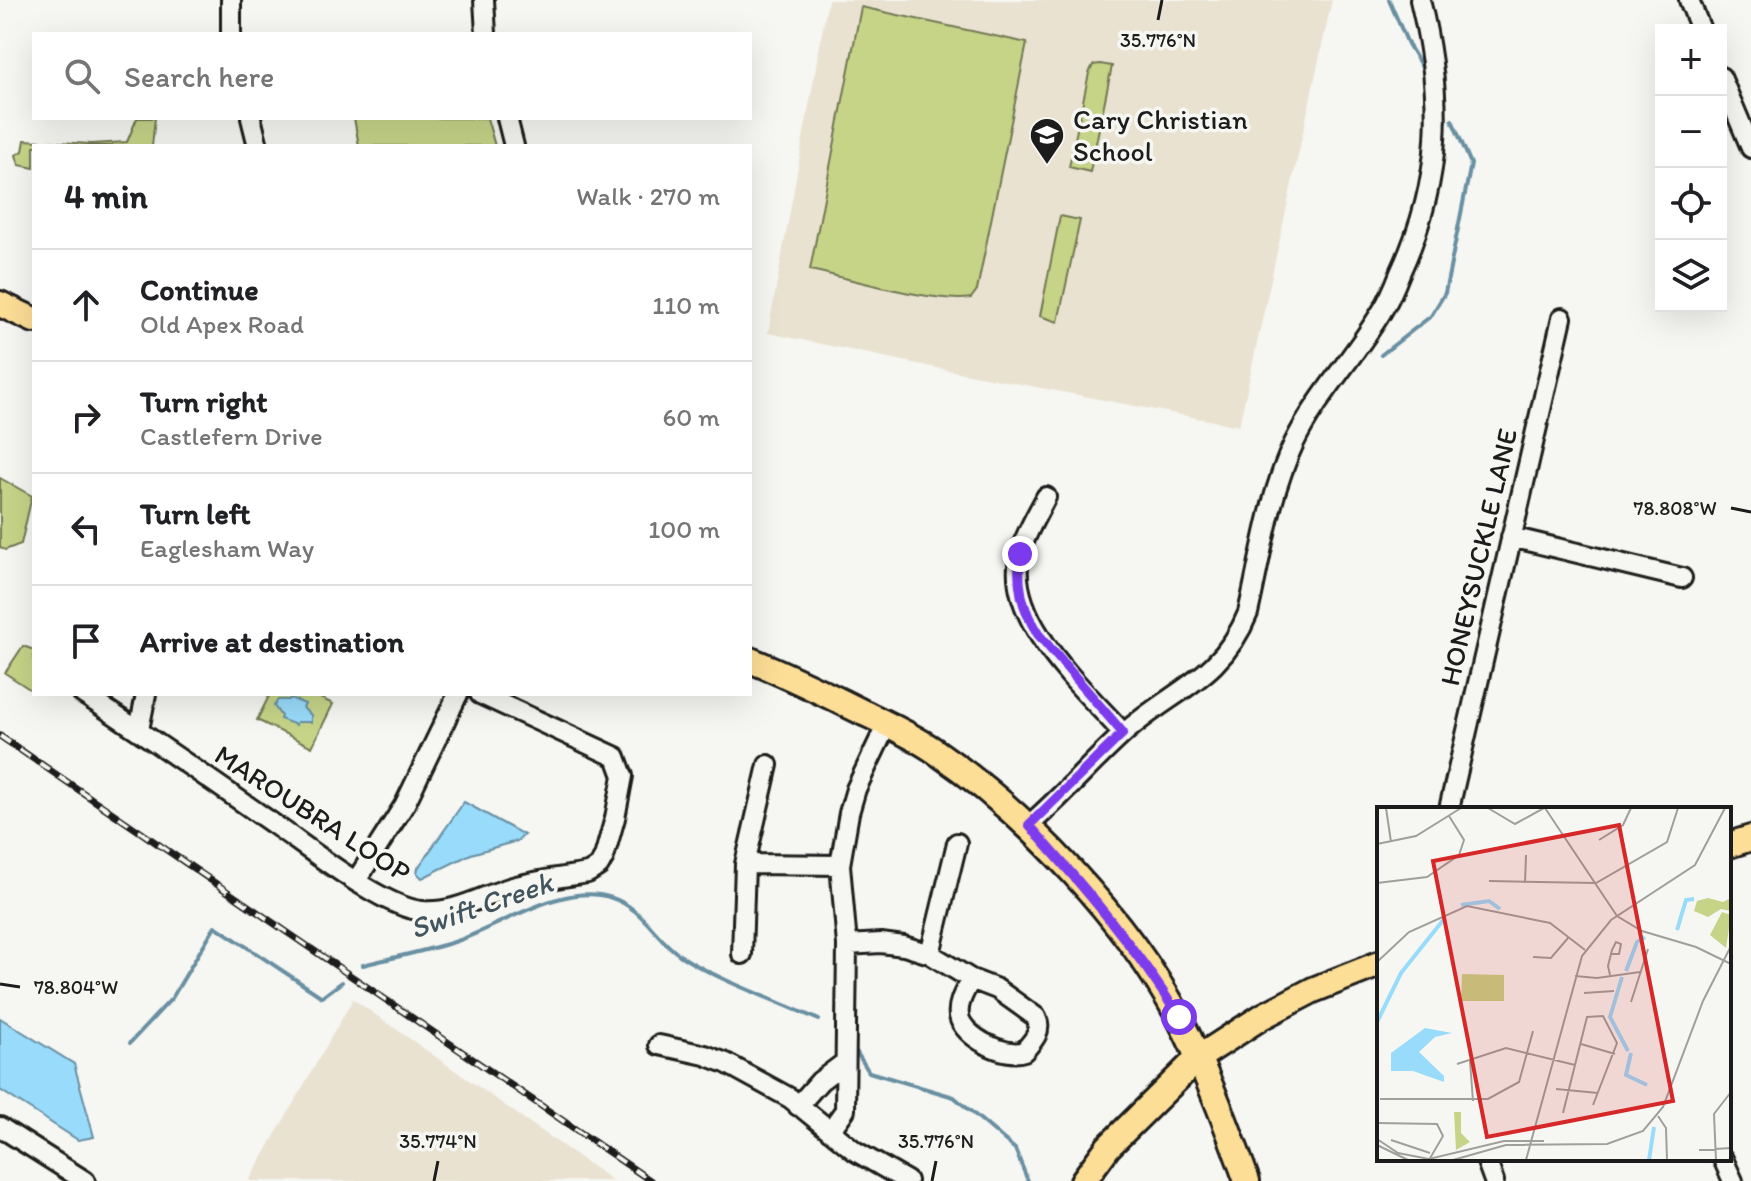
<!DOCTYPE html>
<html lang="en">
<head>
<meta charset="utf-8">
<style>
	body { margin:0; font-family:Itim,sans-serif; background:#f6f6f6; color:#202124 }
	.controls { position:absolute; right:24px; top:24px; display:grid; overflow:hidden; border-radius:0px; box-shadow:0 8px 32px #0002 }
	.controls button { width:72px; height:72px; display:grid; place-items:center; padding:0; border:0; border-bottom:2px solid #e0e0e0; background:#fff; color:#202124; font:40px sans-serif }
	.stop { position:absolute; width:24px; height:24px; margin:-18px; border:6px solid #7c3aed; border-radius:50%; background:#fff }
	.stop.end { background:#7c3aed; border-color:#fff; box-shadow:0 2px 8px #0008 }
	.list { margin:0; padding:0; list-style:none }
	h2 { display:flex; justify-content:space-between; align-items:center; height:104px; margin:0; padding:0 32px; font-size:34px }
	h2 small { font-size:26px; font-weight:400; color:#757577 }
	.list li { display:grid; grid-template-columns:52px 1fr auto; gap:24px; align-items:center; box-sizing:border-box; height:112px; padding:0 32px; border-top:2px solid #e0e0e0 }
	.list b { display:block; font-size:30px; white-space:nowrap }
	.list p { margin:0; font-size:26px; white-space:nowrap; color:#757577 }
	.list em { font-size:26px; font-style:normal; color:#757577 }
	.icon { flex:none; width:44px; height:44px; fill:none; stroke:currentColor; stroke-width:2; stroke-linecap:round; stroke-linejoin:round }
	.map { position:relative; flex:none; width:1751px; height:1181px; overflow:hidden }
	.search { position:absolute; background:#fff; box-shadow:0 8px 32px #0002; left:32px; top:32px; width:720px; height:88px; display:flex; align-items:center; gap:20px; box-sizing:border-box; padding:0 28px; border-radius:0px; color:#757577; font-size:30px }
	.panel { position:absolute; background:#fff; box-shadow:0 8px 32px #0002; left:32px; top:144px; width:720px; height:552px; border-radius:0px }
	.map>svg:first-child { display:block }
	.built { fill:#eae2d1 }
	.green { fill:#c6d488; stroke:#717852; stroke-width:2 }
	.water { fill:#99dbfb; stroke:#678fa2; stroke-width:2 }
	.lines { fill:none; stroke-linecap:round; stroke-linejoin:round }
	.stream { stroke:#678fa2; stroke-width:4 }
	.minor-casing { stroke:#1c1c1c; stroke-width:24 }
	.major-casing { stroke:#1c1c1c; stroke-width:30 }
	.minor { stroke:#f6f6f2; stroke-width:18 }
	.major { stroke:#fdde96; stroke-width:24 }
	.rail-casing { stroke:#1c1c1c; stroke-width:7 }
	.rail { stroke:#f6f6f2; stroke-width:4; stroke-dasharray:12; stroke-linecap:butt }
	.route { stroke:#7c3aed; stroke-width:10 }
	.ticks { fill:none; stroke:#1c1c1c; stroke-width:3 }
	.labels { text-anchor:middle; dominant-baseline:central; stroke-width:7; stroke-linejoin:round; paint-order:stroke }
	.poi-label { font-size:28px; fill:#1c1c1c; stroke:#f6f6f2; text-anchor:start }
	.street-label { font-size:28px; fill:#1c1c1c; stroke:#f6f6f2 }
	.water-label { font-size:30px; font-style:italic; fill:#42555f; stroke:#f6f6f2 }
	.inset-river { fill:none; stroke:#99dbfb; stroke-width:4 }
	.inset-road { fill:none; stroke:#9f9f9c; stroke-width:2 }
	.view { fill:#d62828; fill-opacity:0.15; stroke:#d62828; stroke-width:4 }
	.inset-edge { fill:none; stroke:#1c1c1c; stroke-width:4 }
	.ticks-label { font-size:20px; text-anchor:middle; fill:#1c1c1c; stroke:#f6f6f2; stroke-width:7; stroke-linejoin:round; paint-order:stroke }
</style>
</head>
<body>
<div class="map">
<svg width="1751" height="1181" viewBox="0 0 1751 1181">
	<rect width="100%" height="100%" fill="#f6f6f2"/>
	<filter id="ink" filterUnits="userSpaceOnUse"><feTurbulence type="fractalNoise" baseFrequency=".0125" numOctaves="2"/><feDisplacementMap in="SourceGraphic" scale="16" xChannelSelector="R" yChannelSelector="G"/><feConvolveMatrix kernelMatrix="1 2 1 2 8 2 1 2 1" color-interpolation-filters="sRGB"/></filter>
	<g filter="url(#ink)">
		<path class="built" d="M 828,0 L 1332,0 L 1239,426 L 932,367 L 768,333 Z
			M 353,999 L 613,1181 L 249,1181 Z"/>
		<path class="green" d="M 861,7 L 1027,43 L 977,290 L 971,298 C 935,304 849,278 810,270 Z
			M 1100,64 L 1112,66 L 1090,172 L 1069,167 L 1089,73 L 1093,65 Z
			M 137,118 L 155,118 L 152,146 L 34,146 L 34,168 L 19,165 L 16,155 L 23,151 L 25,140 L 91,144 L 127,142 Z
			M 354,118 L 487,118 L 495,146 L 359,146 Z
			M 1060,216 L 1080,220 L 1058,322 L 1040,316 Z
			M 0,478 L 32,496 L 21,544 L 5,550 L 0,547 Z
			M 23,646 L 34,650 L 34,692 L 5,673 Z
			M 270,694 L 312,694 L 333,704 L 312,747 L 257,720 Z"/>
		<path class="water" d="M 290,698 L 305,704 L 303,708 L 311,715 L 311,722 L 297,722 L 296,725 L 280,719 L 281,716 L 274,706 L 278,700 L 289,700 Z
			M 464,802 L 524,835 L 517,841 L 471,854 L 422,878 L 417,873 L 418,868 Z
			M 0,1018 L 74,1064 L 94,1137 L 78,1140 L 0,1090 Z"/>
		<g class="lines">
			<path class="stream" d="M 1389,0 L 1408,44 L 1425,72
				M 1381,355 L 1431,316 L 1445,293 L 1471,164 L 1452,120
				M 363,965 C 394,957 427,951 457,941 C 501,926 564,881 612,898 C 643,908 656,940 681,956 C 719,981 776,1000 819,1020
				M 130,1043 L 172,998 L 215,926 L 322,997 L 342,982
				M 854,1048 L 869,1072 L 954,1097 L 1015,1149 L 1028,1181"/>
			<defs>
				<path id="minor" d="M 484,0 L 486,34
					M 1689,0 L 1701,30
					M 231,34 L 231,0
					M 1721,77 L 1751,148
					M 251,118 L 258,146
					M 507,118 L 514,146
					M 1046,497 C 1037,515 1025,534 1020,553 C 1003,619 1083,688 1123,733
					M 1511,537 L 1682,578
					M 83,694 C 148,736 212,781 275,825 C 310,849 382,907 422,911 C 456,914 485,894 516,886 C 540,880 564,877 588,873 L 599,866 L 604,857 L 615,818 L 623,776 L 616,757 L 480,694
					M 139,730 L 146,694
					M 1449,809 L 1562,318
					M 1029,825 C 1062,797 1090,764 1122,735 C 1171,690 1221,680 1248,613 C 1261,557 1269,495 1294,443 C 1317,396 1355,356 1382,311 C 1389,300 1395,286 1400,273 C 1443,180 1444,98 1420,0
					M 745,864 L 840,865
					M 356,881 L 405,804 L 458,694
					M 847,945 L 881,943 L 904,946 L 930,954 L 971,979 L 997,989 L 1036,1017 C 1043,1031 1033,1041 1024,1051 C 1005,1058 963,1037 959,1016 C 957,1003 965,991 971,979
					M 742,954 L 745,864 L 768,765
					M 930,954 L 957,843
					M 659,1045 L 705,1055 L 726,1063 L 790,1098 L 855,1151 L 907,1181
					M 798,1106 L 820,1081 L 844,1063
					M 0,1127 L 85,1181
					M 830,1131 L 845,1110 L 847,945 L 840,865 L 849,813 L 856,789 L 887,724
					M 1486,1159 L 1494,1181
					M 1723,1159 L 1733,1181"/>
				<path id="major" d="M 0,304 L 34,320
					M 750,660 C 788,675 824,693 860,711 C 885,723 912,735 935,751 C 1027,814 1127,920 1179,1018 C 1206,1070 1227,1126 1247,1181
					M 1729,845 L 1751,838
					M 1083,1181 L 1108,1147 L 1198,1058 L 1263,1016 L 1313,990 L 1379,964"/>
			</defs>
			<use href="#minor" class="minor-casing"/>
			<use href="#major" class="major-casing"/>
			<use href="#minor" class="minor"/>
			<use href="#major" class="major"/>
			<defs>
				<path id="rail" d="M 0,736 L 651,1181"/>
			</defs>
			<use href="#rail" class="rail-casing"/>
			<use href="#rail" class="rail"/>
		</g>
	</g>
	<g class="lines" filter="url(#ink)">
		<path class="route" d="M 1020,554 C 1017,585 1021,607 1038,634 L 1123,733 L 1029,825 C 1083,886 1136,947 1179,1017"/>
	</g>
	<path class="ticks" d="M 1158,20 L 1162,0M 1731,508 L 1751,512M 0,984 L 20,987M 434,1181 L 438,1161M 932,1181 L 936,1161"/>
	<defs>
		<symbol id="school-pin" viewBox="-11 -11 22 30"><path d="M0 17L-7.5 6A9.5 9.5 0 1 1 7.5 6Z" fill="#1c1c1c" stroke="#f6f6f2"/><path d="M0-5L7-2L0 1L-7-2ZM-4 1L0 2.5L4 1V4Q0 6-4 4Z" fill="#fff"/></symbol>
	</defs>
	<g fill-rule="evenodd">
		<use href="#school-pin" x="1027" y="115" width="40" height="54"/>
	</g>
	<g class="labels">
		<g class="poi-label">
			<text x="1073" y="119">Cary Christian<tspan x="1073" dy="32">School</tspan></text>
		</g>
		<g class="street-label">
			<text transform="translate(1478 557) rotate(-77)">HONEYSUCKLE LANE</text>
			<text transform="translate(313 813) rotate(33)">MAROUBRA LOOP</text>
		</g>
		<g class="water-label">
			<text transform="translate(481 905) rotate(-19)">Swift Creek</text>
		</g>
	</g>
	<g transform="translate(1377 807)">
		<rect width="354" height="354" fill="#f6f6f2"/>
		<path d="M 331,91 L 346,95 L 354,91 L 354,104 L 344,102 L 331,110 L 317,104 L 320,94 ZM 345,105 L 354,108 L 349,141 L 333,128 ZM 85,167 L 127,168 L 127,194 L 84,194 ZM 77,305 L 84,305 L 84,326 L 93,335 L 79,343 Z" fill="#c6d488"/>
		<path d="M 48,221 L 75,226 L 58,230 L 42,245 L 67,269 L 67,275 L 36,264 L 14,264 L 14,246 Z" fill="#99dbfb"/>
		<path class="inset-river" d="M 84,98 L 112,94 L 123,102M 300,123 L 309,93 L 317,92M 249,164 L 260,135 L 268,130M 245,170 L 233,210 L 251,244M 0,215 L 24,166 L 67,112M 254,246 L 249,268 L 270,278M 272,353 L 277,320"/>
		<path class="inset-road" d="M 9,1 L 14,35M 111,1 L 138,17 L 167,1M 168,1 L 240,109 L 265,124 L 319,140 L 354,157M 222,33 L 246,18 L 254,1M 0,37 L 39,29 L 84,1M 112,74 L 219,76 L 290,35 L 301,1M 0,76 L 50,70 L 82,48 L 87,33 L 72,9M 148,76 L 149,48M 156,150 L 174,151 L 191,131M 0,155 L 32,125 L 90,99 L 173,116 L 208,143M 233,168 L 231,159 L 235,143 L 239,135 L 244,137 L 242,147 L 234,147M 198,169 L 220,171 L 263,165M 207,186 L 237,184M 254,195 L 271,142M 204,237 L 238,247M 93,254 L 96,294M 80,257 L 129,241 L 198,258M 179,282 L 221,286M 3,292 L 111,292 L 142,275 L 156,224M 186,306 L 210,210 L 226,209 L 240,236 L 216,298M 281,309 L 289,321 L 290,353M 0,316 L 60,317 L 66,329 L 52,353M 0,332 L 21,346 L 52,352 L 127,334 L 167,334M 14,333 L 53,346M 0,338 L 31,353M 322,343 L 354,341M 76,353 L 129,338 L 230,337 L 266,324 L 286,300 L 326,194 L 354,139M 149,353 L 205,149 L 234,113 L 318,58 L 348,1M 339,353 L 337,307 L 354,285"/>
		<path class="view" d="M 242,18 L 296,294 L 110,330 L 56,54 Z"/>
		<rect width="354" height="354" class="inset-edge"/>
	</g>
	<g class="ticks-label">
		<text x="1158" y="47">35.776°N</text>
		<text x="1675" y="515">78.808°W</text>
		<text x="76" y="994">78.804°W</text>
		<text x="438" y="1148">35.774°N</text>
		<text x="936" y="1148">35.776°N</text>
	</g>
</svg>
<div class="controls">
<button>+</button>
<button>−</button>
<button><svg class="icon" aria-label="locate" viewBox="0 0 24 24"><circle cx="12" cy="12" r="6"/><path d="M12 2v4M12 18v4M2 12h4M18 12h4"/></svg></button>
<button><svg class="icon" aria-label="layers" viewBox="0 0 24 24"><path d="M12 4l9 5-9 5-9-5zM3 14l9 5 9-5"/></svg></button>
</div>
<div class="stop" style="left:1179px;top:1017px"></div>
<div class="stop end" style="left:1020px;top:554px"></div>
<div class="search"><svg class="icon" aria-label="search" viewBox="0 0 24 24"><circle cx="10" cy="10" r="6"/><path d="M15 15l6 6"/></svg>Search here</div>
<section class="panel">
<h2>4 min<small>Walk · 270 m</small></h2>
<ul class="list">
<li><svg class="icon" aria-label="ahead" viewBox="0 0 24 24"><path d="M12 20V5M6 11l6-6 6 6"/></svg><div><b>Continue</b><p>Old Apex Road</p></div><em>110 m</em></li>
<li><svg class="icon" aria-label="right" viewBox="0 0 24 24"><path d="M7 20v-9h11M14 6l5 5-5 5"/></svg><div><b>Turn right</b><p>Castlefern Drive</p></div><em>60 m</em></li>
<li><svg class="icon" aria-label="left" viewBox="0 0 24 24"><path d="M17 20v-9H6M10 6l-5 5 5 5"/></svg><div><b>Turn left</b><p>Eaglesham Way</p></div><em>100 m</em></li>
<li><svg class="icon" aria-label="arrive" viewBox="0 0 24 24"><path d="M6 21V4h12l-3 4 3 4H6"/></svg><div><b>Arrive at destination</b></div></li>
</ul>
</section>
</div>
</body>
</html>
